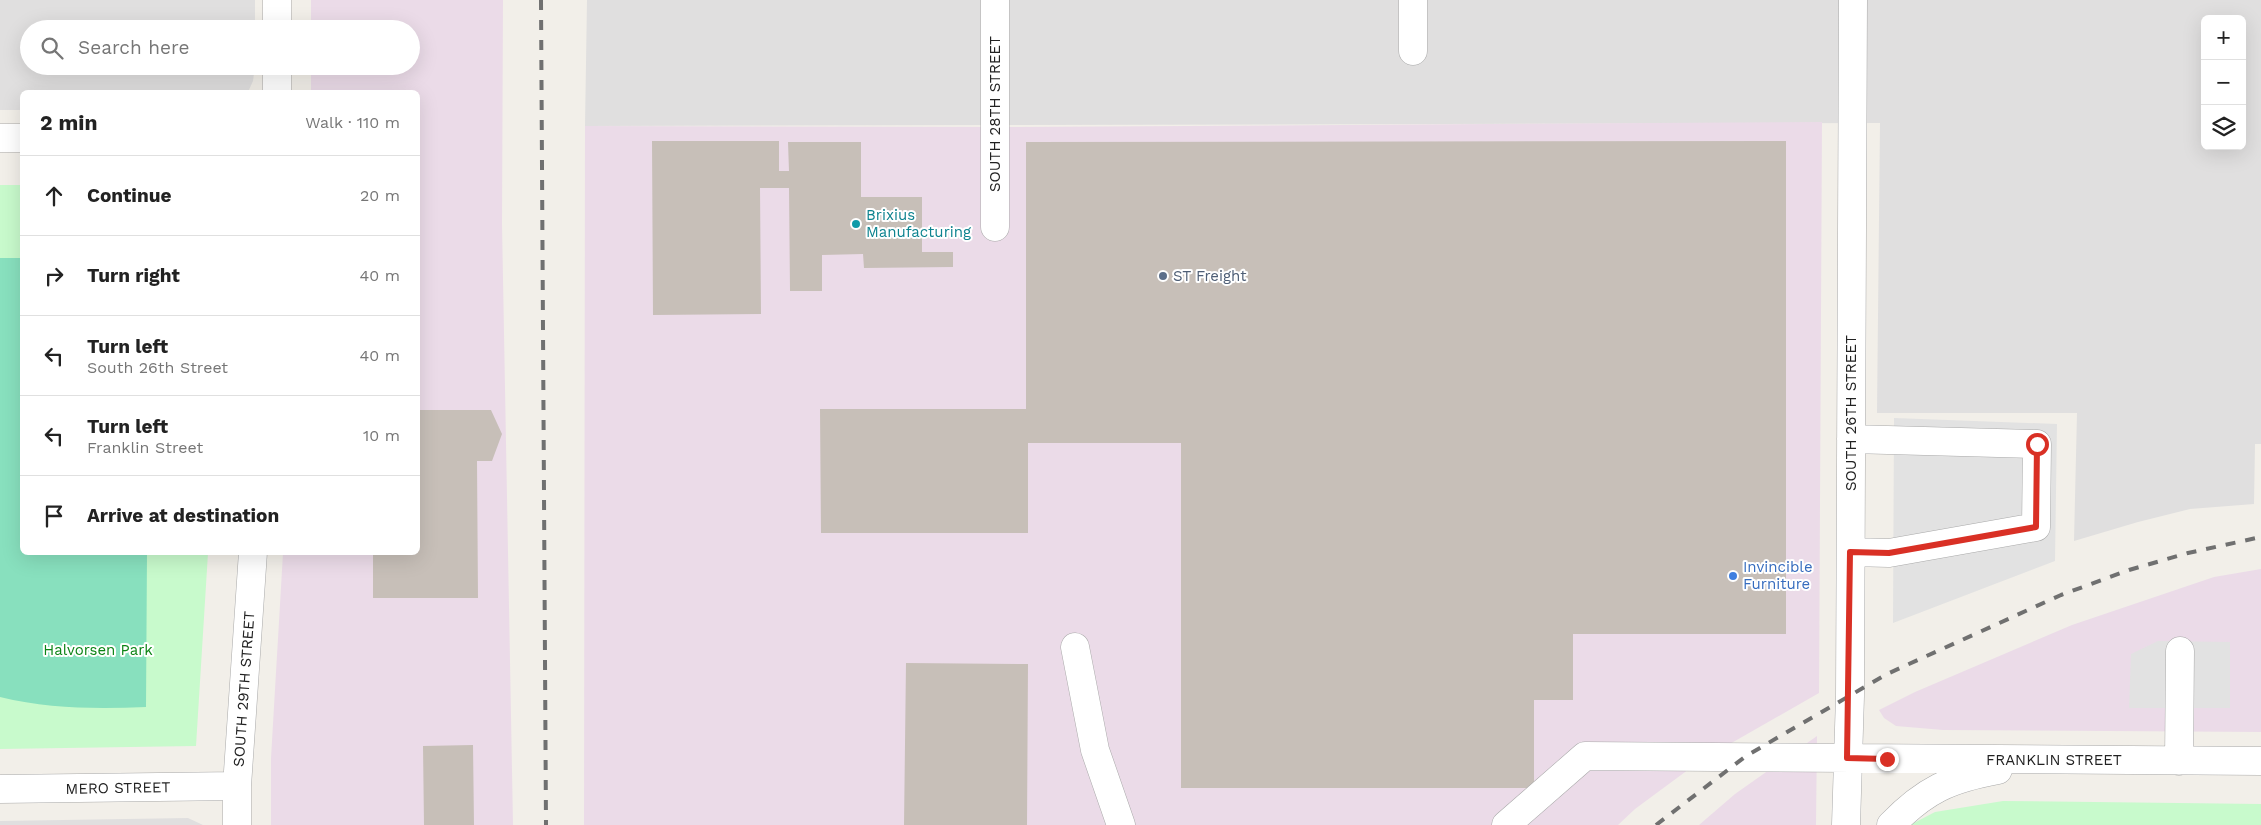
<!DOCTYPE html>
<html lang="en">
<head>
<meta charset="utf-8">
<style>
	body { margin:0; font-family:"Work Sans",sans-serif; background:#f6f6f6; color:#222 }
	.controls { position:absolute; right:15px; top:15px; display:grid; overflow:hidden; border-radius:8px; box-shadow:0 5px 20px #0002 }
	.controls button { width:45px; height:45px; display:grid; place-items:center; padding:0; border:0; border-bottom:1px solid #e0e0e0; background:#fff; color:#222; font:25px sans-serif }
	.stop { position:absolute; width:15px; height:15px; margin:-11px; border:4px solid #d93025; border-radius:50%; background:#fff }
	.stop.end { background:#d93025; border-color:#fff; box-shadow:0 1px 5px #0008 }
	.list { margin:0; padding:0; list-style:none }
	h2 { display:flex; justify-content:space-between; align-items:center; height:65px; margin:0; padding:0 20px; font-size:21px }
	h2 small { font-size:16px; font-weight:400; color:#767676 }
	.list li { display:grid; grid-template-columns:32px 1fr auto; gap:15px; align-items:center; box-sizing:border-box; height:80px; padding:0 20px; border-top:1px solid #e0e0e0 }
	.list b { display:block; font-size:19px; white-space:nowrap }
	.list p { margin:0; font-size:16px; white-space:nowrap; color:#767676 }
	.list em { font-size:16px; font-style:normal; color:#767676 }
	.icon { flex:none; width:28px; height:28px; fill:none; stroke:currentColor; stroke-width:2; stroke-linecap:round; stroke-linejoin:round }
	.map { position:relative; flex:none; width:2261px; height:825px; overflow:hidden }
	.search { position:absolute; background:#fff; box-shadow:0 5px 20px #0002; left:20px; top:20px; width:400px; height:55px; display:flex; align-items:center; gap:12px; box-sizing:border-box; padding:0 18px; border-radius:28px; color:#767676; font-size:19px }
	.panel { position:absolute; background:#fff; box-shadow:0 5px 20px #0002; left:20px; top:90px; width:400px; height:465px; border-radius:8px }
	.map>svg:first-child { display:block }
	.residential { fill:#e0dfdf; fill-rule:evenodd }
	.industrial { fill:#ebdbe8 }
	.park { fill:#c8facc }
	.pitch { fill:#88e0be }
	.parking { fill:#e2e2e2 }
	.building { fill:#c7bfb8 }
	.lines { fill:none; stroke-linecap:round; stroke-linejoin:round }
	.minor-casing { stroke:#a9a9a9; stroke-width:29 }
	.minor { stroke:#fff; stroke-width:28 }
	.rail { stroke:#707070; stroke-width:4; stroke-dasharray:10 10; stroke-linecap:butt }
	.route { stroke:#d93025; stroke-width:6 }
	.culture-dot { fill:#0f9aa8; stroke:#fff; stroke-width:2 }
	.service-dot { fill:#5c6f8a; stroke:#fff; stroke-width:2 }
	.shop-dot { fill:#3f7fe0; stroke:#fff; stroke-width:2 }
	.labels { text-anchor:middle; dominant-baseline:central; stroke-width:4; stroke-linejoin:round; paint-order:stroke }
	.street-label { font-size:15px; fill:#222; stroke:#fff }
	.culture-label { font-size:15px; fill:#0d838f; stroke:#fff; text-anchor:start }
	.service-label { font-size:15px; fill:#4e5e75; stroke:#fff; text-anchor:start }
	.shop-label { font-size:15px; fill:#366cbe; stroke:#fff; text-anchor:start }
	.park-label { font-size:15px; fill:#0c8416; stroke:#fff }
</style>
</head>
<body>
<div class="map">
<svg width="2261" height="825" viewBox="0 0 2261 825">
	<rect width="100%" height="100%" fill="#f2efe9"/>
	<path class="residential" d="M 0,0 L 255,0 L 255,29 L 29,29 L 29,66 L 255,66 L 253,81 L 248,92 L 22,92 L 22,110 L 0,110 Z
		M 587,0 L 2261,0 L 2261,444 L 2255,444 L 2254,504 L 2190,509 L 2138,522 L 2074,541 L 2077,413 L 1877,413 L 1880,123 L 585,126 ZM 2205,19 L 2242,19 L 2242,146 L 2205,146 Z
		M 188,818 L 203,825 L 0,825 L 0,821 Z"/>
	<path class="industrial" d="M 311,0 L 503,0 L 502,224 L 513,825 L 271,825 L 271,758 L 283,553 L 418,552 L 418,92 L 311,92 L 311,66 L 411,66 L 411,29 L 311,29 Z
		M 1822,122 L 1819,693 L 1700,761 L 1635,809 L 1618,825 L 584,825 L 585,126 L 1017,127 Z
		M 2261,569 L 2261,732 L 1943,730 L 1896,726 L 1884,718 L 1879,710 L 1915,692 L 2072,625 L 2214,577 Z
		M 1817,736 L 1816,825 L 1699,825 L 1735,794 Z"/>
	<path class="park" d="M 0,185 L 22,185 L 22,552 L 208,553 L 196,746 L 0,749 Z
		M 2003,801 L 2261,804 L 2261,825 L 1910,825 L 1935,812 Z"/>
	<path class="pitch" d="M 0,258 L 22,258 L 22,552 L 147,553 L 146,707 C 97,709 49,709 0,697 Z"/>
	<path class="parking" d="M 1894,418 L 2057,424 L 2055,561 L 1893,623 Z
		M 2158,641 L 2230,642 L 2230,708 L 2129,708 L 2131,654 Z"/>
	<path class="building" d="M 652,141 L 779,141 L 779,171 L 789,171 L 788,142 L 861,142 L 861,197 L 922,197 L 922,252 L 953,252 L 953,267 L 864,268 L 863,254 L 822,255 L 822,291 L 790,291 L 789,188 L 760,188 L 761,314 L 653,315 Z
		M 1786,141 L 1786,634 L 1573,634 L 1573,700 L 1534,700 L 1534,788 L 1181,788 L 1181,443 L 1028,443 L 1028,533 L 821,533 L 820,409 L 1026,409 L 1026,142 Z
		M 418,410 L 491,410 L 502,434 L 492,461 L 477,461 L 478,598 L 373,598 L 373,552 L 418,552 Z
		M 906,663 L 1028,664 L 1027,825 L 904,825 Z
		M 473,745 L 474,825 L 424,825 L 423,746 Z"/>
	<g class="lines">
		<defs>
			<path id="minor" d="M 1413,0 L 1413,51
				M 277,29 L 277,0
				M 277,92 L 277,66
				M 0,138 L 22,138
				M 995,227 L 995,0
				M 1851,552 L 1889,553 L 2036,527 L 2037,444 L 1851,439
				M 1075,647 L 1095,750 L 1121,825
				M 2179,761 L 2180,651
				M 0,789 L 237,786
				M 237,825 L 237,786 L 253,552
				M 1506,825 L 1585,756 L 2261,761
				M 1846,825 L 1850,696 L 1853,0
				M 1891,825 C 1925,790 1949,779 1998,770"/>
		</defs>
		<use href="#minor" class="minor-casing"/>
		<use href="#minor" class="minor"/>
		<path class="rail" d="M 541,0 L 546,825
			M 1656,825 L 1746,756 L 1887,674 L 2061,595 L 2129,570 L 2188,553 L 2261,537"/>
	</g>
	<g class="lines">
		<path class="route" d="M 1887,759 L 1847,758 L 1850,552 L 1889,553 L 2036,527 L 2037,444"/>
	</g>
	<circle class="culture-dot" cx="856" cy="224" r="5"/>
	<circle class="service-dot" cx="1163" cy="276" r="5"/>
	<circle class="shop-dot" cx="1733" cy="576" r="5"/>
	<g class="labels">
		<g class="street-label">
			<text transform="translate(995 114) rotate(-90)">SOUTH 28TH STREET</text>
			<text transform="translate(1851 413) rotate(-90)">SOUTH 26TH STREET</text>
			<text transform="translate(244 689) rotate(-86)">SOUTH 29TH STREET</text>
			<text x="2054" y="760">FRANKLIN STREET</text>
			<text transform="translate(118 788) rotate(-1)">MERO STREET</text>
		</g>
		<g class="culture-label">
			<text x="866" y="215">Brixius<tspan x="866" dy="17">Manufacturing</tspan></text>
		</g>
		<g class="service-label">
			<text x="1173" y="276">ST Freight</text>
		</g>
		<g class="shop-label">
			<text x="1743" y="567">Invincible<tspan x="1743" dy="17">Furniture</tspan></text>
		</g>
		<g class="park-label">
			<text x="98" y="650">Halvorsen Park</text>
		</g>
	</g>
</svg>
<div class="controls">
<button>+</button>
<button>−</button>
<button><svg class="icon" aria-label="layers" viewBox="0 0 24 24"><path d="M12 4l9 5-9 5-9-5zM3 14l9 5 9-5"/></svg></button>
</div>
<div class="stop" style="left:2037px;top:444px"></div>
<div class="stop end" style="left:1887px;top:759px"></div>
<div class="search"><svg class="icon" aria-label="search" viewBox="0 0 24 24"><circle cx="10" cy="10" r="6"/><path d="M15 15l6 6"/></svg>Search here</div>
<section class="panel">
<h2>2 min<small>Walk · 110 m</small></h2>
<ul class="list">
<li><svg class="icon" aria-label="ahead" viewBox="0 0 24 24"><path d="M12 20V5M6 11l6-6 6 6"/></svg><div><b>Continue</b></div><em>20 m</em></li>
<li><svg class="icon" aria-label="right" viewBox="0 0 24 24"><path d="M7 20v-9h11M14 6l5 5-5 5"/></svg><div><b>Turn right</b></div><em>40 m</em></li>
<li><svg class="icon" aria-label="left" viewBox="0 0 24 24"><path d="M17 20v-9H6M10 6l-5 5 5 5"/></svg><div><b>Turn left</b><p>South 26th Street</p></div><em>40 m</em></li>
<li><svg class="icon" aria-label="left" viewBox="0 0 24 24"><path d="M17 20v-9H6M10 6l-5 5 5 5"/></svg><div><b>Turn left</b><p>Franklin Street</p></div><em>10 m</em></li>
<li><svg class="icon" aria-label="arrive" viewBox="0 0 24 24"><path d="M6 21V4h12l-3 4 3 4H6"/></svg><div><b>Arrive at destination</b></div></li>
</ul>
</section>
</div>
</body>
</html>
